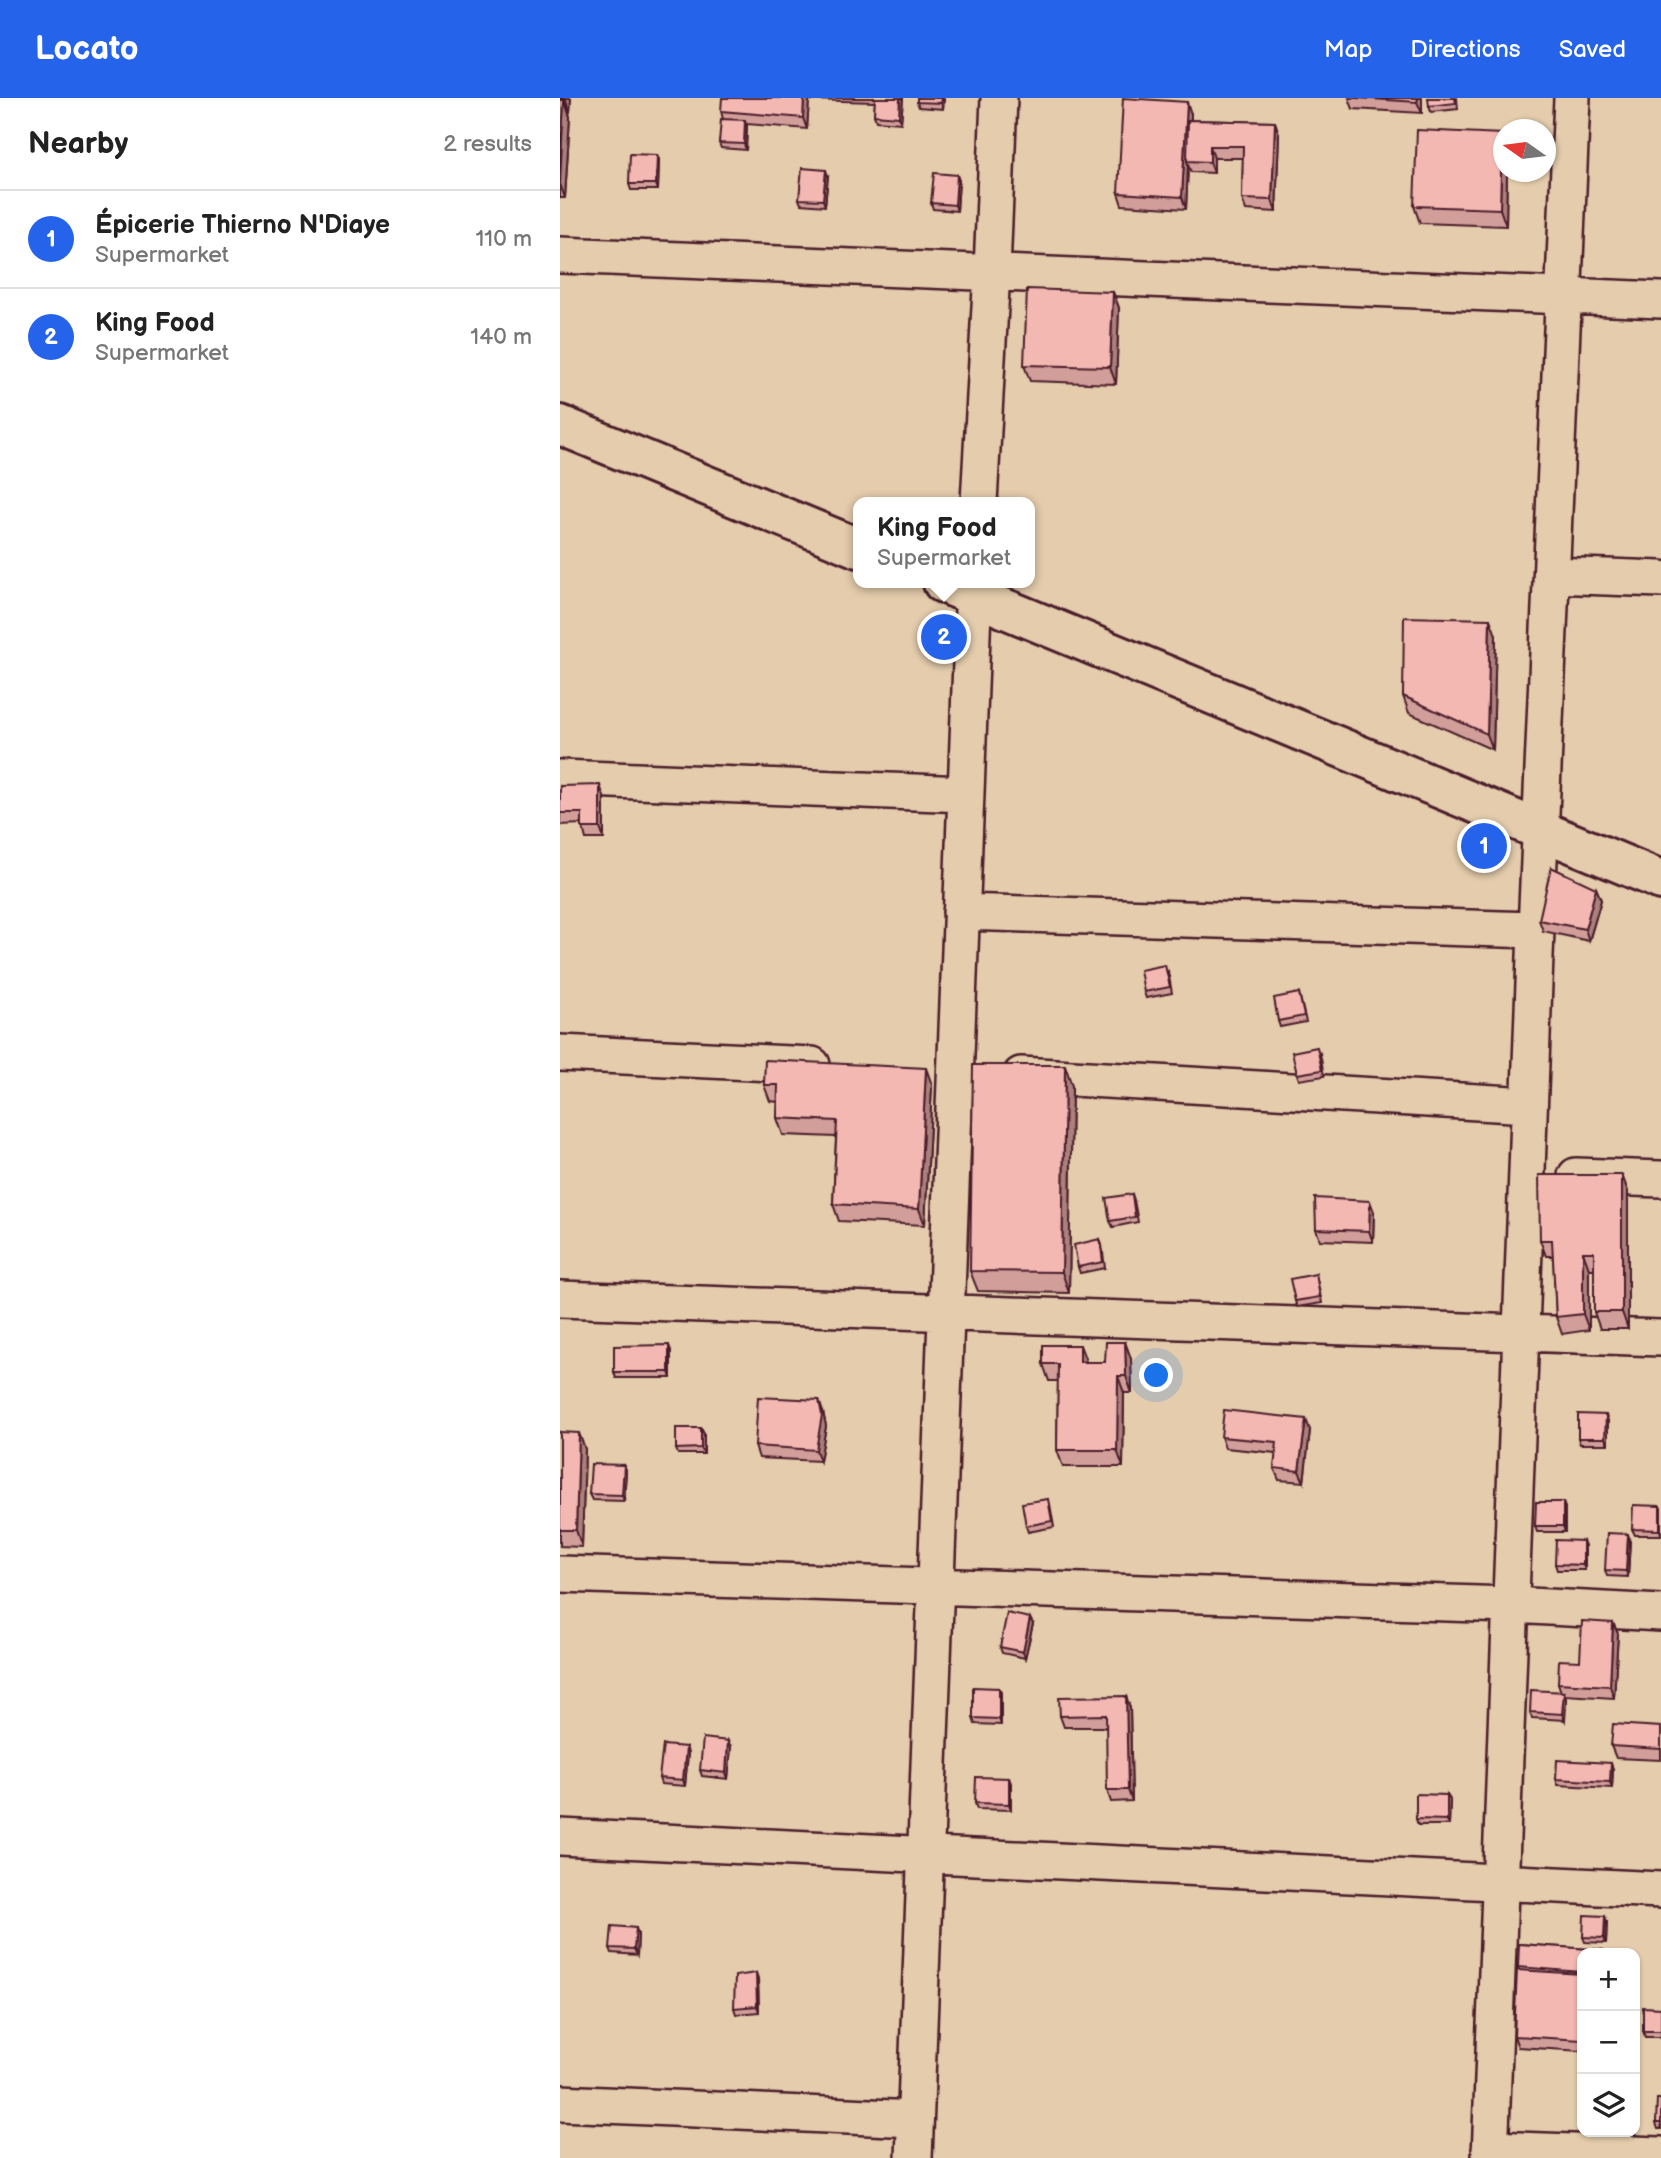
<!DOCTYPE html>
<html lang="en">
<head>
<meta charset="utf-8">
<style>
	body { margin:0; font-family:"Balsamiq Sans",sans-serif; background:#f2f2f2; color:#222 }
	.controls { position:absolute; right:21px; bottom:21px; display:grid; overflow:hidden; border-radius:14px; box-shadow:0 2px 5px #0004 }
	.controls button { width:63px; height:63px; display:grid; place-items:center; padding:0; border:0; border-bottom:2px solid #e0e0e0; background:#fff; color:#222; font:35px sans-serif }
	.compass { position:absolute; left:933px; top:21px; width:63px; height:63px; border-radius:50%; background:#fff; box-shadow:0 2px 5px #0004; rotate:284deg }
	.you { position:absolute; left:597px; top:1278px; width:24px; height:24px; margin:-18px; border:5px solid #fff; border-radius:50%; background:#1a73e8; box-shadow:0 0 0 10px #1a73e833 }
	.badge { display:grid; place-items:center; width:46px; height:46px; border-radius:50%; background:#2563eb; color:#fff; font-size:23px; font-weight:700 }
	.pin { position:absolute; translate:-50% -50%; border:4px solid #fff; box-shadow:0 2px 7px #0006 }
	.popup { position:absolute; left:293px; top:399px; width:182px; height:91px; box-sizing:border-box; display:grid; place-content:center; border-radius:14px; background:#fff; filter:drop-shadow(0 2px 5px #0005); font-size:23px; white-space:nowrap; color:#767676 }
	.popup b { font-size:26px; color:#222 }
	.popup::after { content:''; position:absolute; left:50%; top:100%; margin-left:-14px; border:14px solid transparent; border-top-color:#fff }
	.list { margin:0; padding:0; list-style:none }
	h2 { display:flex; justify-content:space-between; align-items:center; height:91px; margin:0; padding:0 28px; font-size:30px }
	h2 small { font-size:23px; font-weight:400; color:#767676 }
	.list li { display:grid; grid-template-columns:46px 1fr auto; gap:21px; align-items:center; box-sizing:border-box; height:98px; padding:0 28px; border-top:2px solid #e0e0e0 }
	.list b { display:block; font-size:26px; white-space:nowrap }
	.list p { margin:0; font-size:23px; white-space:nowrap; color:#767676 }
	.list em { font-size:23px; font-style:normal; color:#767676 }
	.icon { flex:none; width:38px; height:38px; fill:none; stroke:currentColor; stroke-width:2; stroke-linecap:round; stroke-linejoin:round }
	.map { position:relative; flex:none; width:1101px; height:2060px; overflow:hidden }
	header { display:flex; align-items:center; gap:42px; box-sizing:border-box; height:98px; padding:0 35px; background:#2563eb; color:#fff }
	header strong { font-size:33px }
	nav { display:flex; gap:38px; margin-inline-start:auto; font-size:24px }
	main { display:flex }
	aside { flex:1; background:#fff }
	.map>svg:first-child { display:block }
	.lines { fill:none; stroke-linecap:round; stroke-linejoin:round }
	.street-casing { stroke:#4a1f2b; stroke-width:40 }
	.secondary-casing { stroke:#4a1f2b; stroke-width:44 }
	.street { stroke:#e4ccac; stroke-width:35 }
	.secondary { stroke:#e4ccac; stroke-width:38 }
	.wall { fill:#d29e9a; stroke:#4a1f2b; stroke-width:2 }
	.shaded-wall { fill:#ab817d; stroke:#4a1f2b; stroke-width:2 }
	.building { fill:#f4b8b3; stroke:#4a1f2b; stroke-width:2 }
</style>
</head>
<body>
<header>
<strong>Locato</strong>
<nav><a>Map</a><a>Directions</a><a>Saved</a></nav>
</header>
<main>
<aside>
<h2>Nearby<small>2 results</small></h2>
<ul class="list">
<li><span class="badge">1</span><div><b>Épicerie Thierno N'Diaye</b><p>Supermarket</p></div><em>110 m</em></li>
<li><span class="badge">2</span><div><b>King Food</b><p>Supermarket</p></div><em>140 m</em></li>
</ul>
</aside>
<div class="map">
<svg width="1101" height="2060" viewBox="0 0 1101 2060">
	<rect width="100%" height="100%" fill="#e4ccac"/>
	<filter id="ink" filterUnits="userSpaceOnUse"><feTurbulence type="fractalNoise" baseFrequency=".0143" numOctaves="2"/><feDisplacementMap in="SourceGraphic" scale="14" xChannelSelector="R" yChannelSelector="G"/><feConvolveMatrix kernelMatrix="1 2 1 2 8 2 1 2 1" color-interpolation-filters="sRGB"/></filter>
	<g filter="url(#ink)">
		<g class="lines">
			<defs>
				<path id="street" d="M 0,157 L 1101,202
					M 419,404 L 432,173 L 439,0
					M 992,477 L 1101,481
					M 0,680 L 406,696
					M 401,814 L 976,832
					M 0,955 L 252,967
					M 461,977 L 969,1007
					M 1016,1078 L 1101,1081
					M 0,1201 L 1101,1240
					M 0,1476 L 950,1507 L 1101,1515
					M 0,1739 L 1101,1792
					M 0,2005 L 355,2021
					M 930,2051 L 1101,2057
					M 354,2060 L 414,485
					M 930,2060 L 976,832 L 1012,0"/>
				<path id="secondary" d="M 0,327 L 298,450
					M 383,485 L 1101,782"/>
			</defs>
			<use href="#street" class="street-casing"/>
			<use href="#secondary" class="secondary-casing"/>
			<use href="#street" class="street"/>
			<use href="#secondary" class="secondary"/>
		</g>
		<path class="wall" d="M 0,0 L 11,0 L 10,14 L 9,14 L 10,19 L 5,100 L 0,100 Z
			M 244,0 L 343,0 L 341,25 L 316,23 L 314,17 L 315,4 L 249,2 L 247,31 L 187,26 L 186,52 L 161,50 L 159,45 L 163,21 L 161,13 Z
			M 357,0 L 384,0 L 383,11 L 359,9 L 357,4 Z
			M 789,0 L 862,0 L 862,15 L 793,11 Z
			M 897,0 L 898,11 L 871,14 L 869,8 Z
			M 631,16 L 631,22 L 715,24 L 719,36 L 716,114 L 686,112 L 682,101 L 683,60 L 654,60 L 654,75 L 631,74 L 628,67 L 626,111 L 562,107 L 558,95 Z
			M 99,62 L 98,92 L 71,92 L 69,86 Z
			M 943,74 L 947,74 L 946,128 L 860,125 L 854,108 Z
			M 397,77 L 399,83 L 397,113 L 373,111 L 371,105 Z
			M 268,78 L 265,108 L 241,106 L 239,101 Z
			M 553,194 L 559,210 L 556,286 L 470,283 L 464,267 Z
			M 936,537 L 933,652 L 849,615 L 843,598 Z
			M 0,688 L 44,699 L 44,741 L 26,741 L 22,726 L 0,727 Z
			M 1036,790 L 1041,802 L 1029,843 L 983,833 L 979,822 Z
			M 608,873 L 612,895 L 586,900 L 584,894 Z
			M 739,895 L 746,924 L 720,929 L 718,923 Z
			M 760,955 L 764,978 L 739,982 L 737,976 Z
			M 204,987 L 372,987 L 365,1127 L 279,1123 L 273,1106 L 276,1039 L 223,1037 L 217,1020 L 218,1004 L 210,1003 Z
			M 512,988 L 509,1195 L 418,1193 L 410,1173 Z
			M 1062,1077 L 1068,1094 L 1068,1231 L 1040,1231 L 1034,1214 L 1034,1171 L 1029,1171 L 1029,1232 L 1002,1236 L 996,1219 L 993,1158 L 986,1158 L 980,1142 Z
			M 572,1096 L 574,1102 L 578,1124 L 553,1129 L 550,1123 Z
			M 814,1114 L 813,1144 L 760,1142 L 756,1131 Z
			M 540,1141 L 542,1147 L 545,1170 L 520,1175 L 518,1169 Z
			M 756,1176 L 762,1205 L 737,1209 L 735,1203 Z
			M 565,1244 L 571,1261 L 572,1295 L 564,1295 L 563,1369 L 503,1369 L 497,1352 L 498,1283 L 489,1283 L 483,1266 L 526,1264 L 545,1264 Z
			M 111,1253 L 111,1280 L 56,1280 L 54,1274 Z
			M 263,1314 L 266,1328 L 260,1363 L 199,1360 L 195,1348 Z
			M 1048,1323 L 1048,1346 L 1020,1346 L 1018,1340 Z
			M 750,1332 L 744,1384 L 719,1382 L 714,1370 L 716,1355 L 665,1350 L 661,1339 Z
			M 0,1334 L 25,1351 L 22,1449 L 0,1448 Z
			M 144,1336 L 144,1356 L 118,1356 L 116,1351 Z
			M 64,1367 L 66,1373 L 64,1403 L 32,1402 L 29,1396 Z
			M 490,1406 L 494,1429 L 468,1434 L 466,1428 Z
			M 1005,1410 L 1005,1434 L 977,1434 L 975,1428 Z
			M 1101,1411 L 1101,1437 L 1075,1437 L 1072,1431 Z
			M 1070,1442 L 1068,1479 L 1047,1478 L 1045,1472 Z
			M 1023,1443 L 1025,1448 L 1025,1472 L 997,1472 L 995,1466 Z
			M 1053,1525 L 1058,1536 L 1054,1600 L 1005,1597 L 1006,1600 L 1005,1622 L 972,1620 L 970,1614 L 1001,1594 L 998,1585 L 1020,1563 Z
			M 473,1526 L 465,1560 L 442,1555 L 440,1549 Z
			M 439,1590 L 441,1595 L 441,1627 L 415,1626 L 413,1620 Z
			M 566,1598 L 570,1610 L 572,1703 L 551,1704 L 547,1692 L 547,1629 L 504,1629 L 500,1618 Z
			M 1101,1629 L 1101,1662 L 1056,1660 L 1051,1648 Z
			M 126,1649 L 128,1655 L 125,1688 L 101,1686 L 99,1680 Z
			M 171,1649 L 168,1681 L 142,1678 L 140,1672 Z
			M 1053,1671 L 1052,1690 L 998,1687 L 996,1681 Z
			M 449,1680 L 451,1686 L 451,1712 L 417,1711 L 415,1705 Z
			M 887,1697 L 890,1702 L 889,1727 L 858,1727 L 856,1721 Z
			M 1047,1824 L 1046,1845 L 1025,1844 L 1023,1839 Z
			M 78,1836 L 77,1857 L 52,1855 L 50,1850 Z
			M 959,1846 L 1043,1852 L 1045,1855 L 1022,1855 L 1022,1953 L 958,1949 L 954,1938 L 957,1872 L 959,1872 L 958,1869 Z
			M 196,1875 L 198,1881 L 199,1914 L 176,1916 L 174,1910 Z
			M 1101,1910 L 1101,1939 L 1085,1939 L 1083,1933 Z
			M 1101,2001 L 1101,2031 L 1098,2031 L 1096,2025 Z"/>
		<path class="shaded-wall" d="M 6,0 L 11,0 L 10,14 L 6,3 Z
			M 244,0 L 248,0 L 249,2 L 247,31 L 243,20 Z
			M 340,0 L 343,0 L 341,25 L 339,19 Z
			M 382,0 L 384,0 L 383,11 L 381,5 Z
			M 858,0 L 862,0 L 862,15 L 857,4 Z
			M 4,2 L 10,19 L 5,100 L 0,86 Z
			M 627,4 L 631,16 L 629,63 L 627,63 L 628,67 L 626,111 L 622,99 Z
			M 185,22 L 187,28 L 186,52 L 184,46 Z
			M 715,24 L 719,36 L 716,114 L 712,102 Z
			M 942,36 L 943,39 L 943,74 L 947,74 L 946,128 L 940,111 Z
			M 650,48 L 654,60 L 654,75 L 650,64 Z
			M 97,57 L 99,62 L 98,92 L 96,86 Z
			M 266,72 L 268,78 L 265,108 L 263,102 Z
			M 397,77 L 399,83 L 397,113 L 395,107 Z
			M 553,194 L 559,210 L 556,286 L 550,269 Z
			M 930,521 L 936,537 L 933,652 L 927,636 Z
			M 40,687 L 44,699 L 44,741 L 40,730 Z
			M 1036,790 L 1041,802 L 1029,843 L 1025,831 Z
			M 505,967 L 512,988 L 509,1195 L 502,1174 Z
			M 366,970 L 372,987 L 365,1127 L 359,1111 Z
			M 1062,1077 L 1068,1094 L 1068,1231 L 1062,1214 Z
			M 810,1103 L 814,1114 L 813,1144 L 809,1133 Z
			M 1023,1154 L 1029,1171 L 1029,1232 L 1023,1216 Z
			M 565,1244 L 571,1261 L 572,1295 L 566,1278 Z
			M 109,1247 L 111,1253 L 111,1280 L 109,1274 Z
			M 520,1247 L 526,1263 L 520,1264 Z
			M 558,1278 L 564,1295 L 563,1369 L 557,1352 Z
			M 259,1302 L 263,1314 L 266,1328 L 260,1363 L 256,1352 Z
			M 1046,1317 L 1048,1323 L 1048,1346 L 1045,1340 Z
			M 746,1321 L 750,1332 L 744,1384 L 739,1373 Z
			M 141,1330 L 144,1336 L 144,1356 L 141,1350 Z
			M 19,1335 L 25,1351 L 22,1449 L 16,1432 Z
			M 64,1367 L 66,1373 L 64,1403 L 62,1397 Z
			M 1003,1404 L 1005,1410 L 1005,1434 L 1003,1428 Z
			M 1100,1408 L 1101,1411 L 1101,1436 L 1100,1432 Z
			M 1068,1436 L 1070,1442 L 1068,1479 L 1066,1473 Z
			M 1023,1443 L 1025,1448 L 1025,1472 L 1023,1467 Z
			M 470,1520 L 473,1526 L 465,1560 L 463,1554 Z
			M 1053,1525 L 1058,1536 L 1054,1600 L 1050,1588 Z
			M 439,1590 L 441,1595 L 441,1627 L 439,1621 Z
			M 1004,1594 L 1006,1600 L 1005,1622 L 1002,1616 Z
			M 566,1598 L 570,1610 L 572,1703 L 568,1692 Z
			M 168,1643 L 171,1649 L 168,1681 L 166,1675 Z
			M 126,1649 L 128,1655 L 125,1688 L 123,1682 Z
			M 1051,1665 L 1053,1671 L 1052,1690 L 1050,1684 Z
			M 449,1680 L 451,1686 L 451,1712 L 449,1706 Z
			M 887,1697 L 890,1702 L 889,1727 L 887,1722 Z
			M 1045,1818 L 1047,1824 L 1046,1845 L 1044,1840 Z
			M 76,1830 L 78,1836 L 77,1857 L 74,1851 Z
			M 196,1875 L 198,1881 L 199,1914 L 197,1908 Z"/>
		<path class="building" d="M 162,0 L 244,0 L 243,20 L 161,13 Z
			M 315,0 L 340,0 L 339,19 L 314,17 Z
			M 357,0 L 382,0 L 381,5 L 357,4 Z
			M 563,0 L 627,4 L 622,99 L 558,95 Z
			M 796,0 L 858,0 L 857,4 Z
			M 868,0 L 895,0 L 896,5 L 869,8 Z
			M 0,2 L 4,2 L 0,69 Z
			M 161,21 L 185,22 L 184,46 L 159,45 Z
			M 628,22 L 715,24 L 712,102 L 682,101 L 683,48 L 650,48 L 650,64 L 627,63 Z
			M 857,32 L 942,36 L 940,111 L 854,108 Z
			M 70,56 L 97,57 L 96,86 L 69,86 Z
			M 242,70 L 266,72 L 263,102 L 239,101 Z
			M 374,75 L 397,77 L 395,107 L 371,105 Z
			M 467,191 L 553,194 L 550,269 L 464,267 Z
			M 844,519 L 930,521 L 927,636 L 843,598 Z
			M 40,687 L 40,730 L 22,730 L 22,715 L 0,715 L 0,688 Z
			M 991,769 L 1036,790 L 1025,831 L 979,822 Z
			M 605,867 L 610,889 L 584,894 L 580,872 Z
			M 739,895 L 744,918 L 718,923 L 714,900 Z
			M 757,949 L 762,972 L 737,976 L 732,954 Z
			M 205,962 L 366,970 L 359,1111 L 273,1106 L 277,1023 L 217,1020 L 218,987 L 204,987 Z
			M 413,967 L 505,967 L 502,1174 L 410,1173 Z
			M 979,1077 L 1062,1077 L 1062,1214 L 1034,1214 L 1034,1154 L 1023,1154 L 1023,1216 L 996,1219 L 992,1142 L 980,1142 Z
			M 572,1096 L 575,1119 L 550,1123 L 546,1100 Z
			M 755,1100 L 810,1103 L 809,1133 L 756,1131 Z
			M 540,1141 L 543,1164 L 518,1169 L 514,1147 Z
			M 756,1176 L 760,1199 L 735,1203 L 730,1181 Z
			M 546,1244 L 565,1244 L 566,1278 L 558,1278 L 557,1352 L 497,1352 L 498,1266 L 483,1266 L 483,1247 L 520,1247 L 520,1264 L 545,1264 Z
			M 109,1247 L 109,1274 L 54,1274 L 54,1248 Z
			M 198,1299 L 259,1302 L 262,1317 L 256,1352 L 195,1348 Z
			M 664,1312 L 746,1321 L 739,1373 L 714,1370 L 717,1344 L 661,1339 Z
			M 1018,1316 L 1046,1317 L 1045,1340 L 1018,1340 Z
			M 116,1330 L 141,1330 L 141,1350 L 116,1351 Z
			M 0,1334 L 19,1335 L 16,1432 L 0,1432 Z
			M 31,1366 L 64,1367 L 62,1397 L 29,1396 Z
			M 488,1401 L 492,1423 L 466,1428 L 462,1405 Z
			M 976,1404 L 1003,1404 L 1003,1428 L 975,1428 Z
			M 1073,1407 L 1100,1408 L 1100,1432 L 1072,1431 Z
			M 1047,1435 L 1068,1436 L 1066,1473 L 1045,1472 Z
			M 996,1442 L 1023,1443 L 1023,1467 L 995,1466 Z
			M 447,1515 L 470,1520 L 463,1554 L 440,1549 Z
			M 1022,1523 L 1053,1525 L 1050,1588 L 998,1585 L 999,1562 L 1020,1563 Z
			M 413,1589 L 439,1590 L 439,1621 L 413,1620 Z
			M 971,1592 L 1004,1594 L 1002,1616 L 970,1614 Z
			M 566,1598 L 568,1692 L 547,1692 L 546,1617 L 500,1618 L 499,1599 Z
			M 1053,1626 L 1101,1629 L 1101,1651 L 1051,1648 Z
			M 143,1640 L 168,1643 L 166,1675 L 140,1672 Z
			M 103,1647 L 126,1649 L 123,1682 L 99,1680 Z
			M 997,1662 L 1051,1665 L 1050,1684 L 996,1681 Z
			M 416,1679 L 449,1680 L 449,1706 L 415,1705 Z
			M 856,1696 L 887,1697 L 887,1722 L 856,1721 Z
			M 1024,1817 L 1045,1818 L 1044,1840 L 1023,1839 Z
			M 52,1828 L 76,1830 L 74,1851 L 50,1850 Z
			M 959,1846 L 1043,1852 L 1043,1855 L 1022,1855 L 1022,1874 L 958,1869 Z
			M 957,1872 L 1022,1876 L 1022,1942 L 954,1938 Z
			M 196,1875 L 197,1908 L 174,1910 L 175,1878 Z
			M 1083,1909 L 1101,1910 L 1101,1933 L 1083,1933 Z
			M 1097,2001 L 1101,2001 L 1101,2025 L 1096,2025 Z"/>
	</g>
</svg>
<div class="controls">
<button>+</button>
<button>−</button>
<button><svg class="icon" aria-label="layers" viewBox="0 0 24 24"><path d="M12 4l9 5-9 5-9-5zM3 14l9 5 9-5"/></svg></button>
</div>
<svg class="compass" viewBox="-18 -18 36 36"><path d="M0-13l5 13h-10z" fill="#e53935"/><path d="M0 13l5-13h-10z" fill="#767676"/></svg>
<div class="you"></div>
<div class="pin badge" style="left:924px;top:748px">1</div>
<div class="pin badge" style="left:384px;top:539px">2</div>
<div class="popup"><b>King Food</b>Supermarket</div>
</div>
</main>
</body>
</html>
